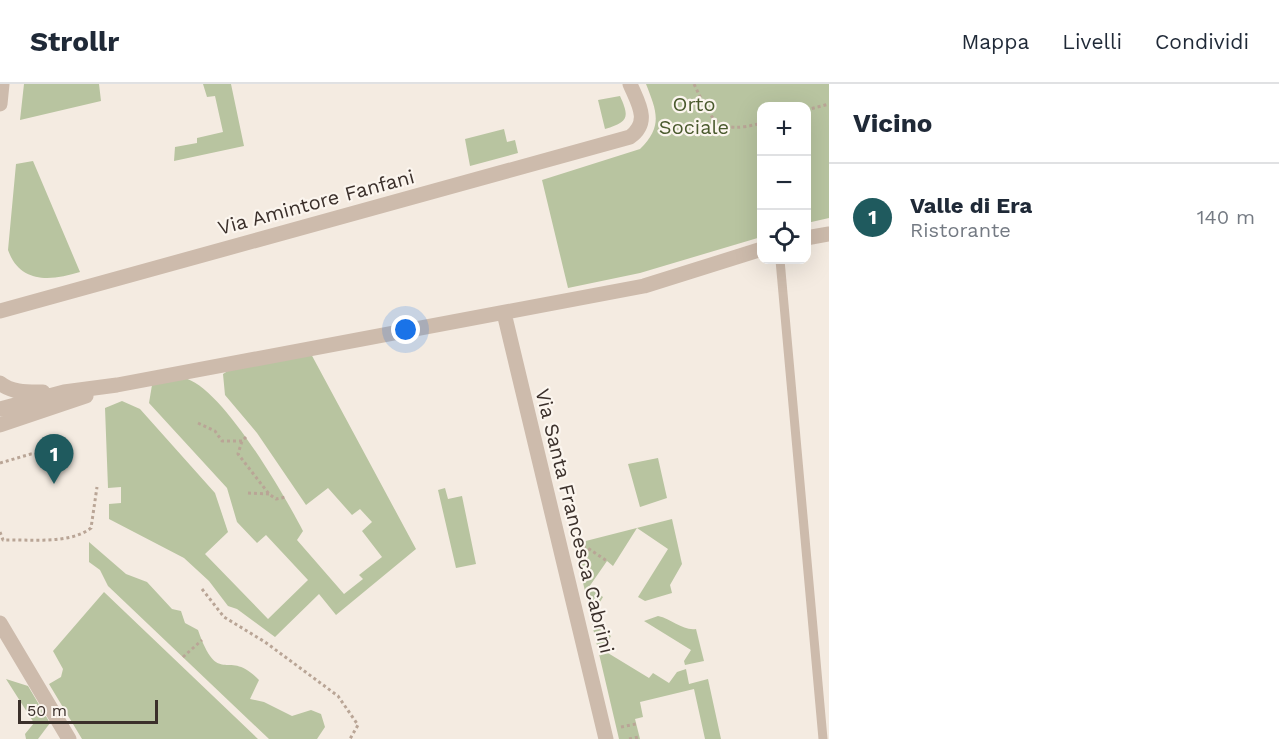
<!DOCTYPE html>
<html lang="it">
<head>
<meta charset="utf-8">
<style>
	body { margin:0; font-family:"Work Sans",sans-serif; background:#f6f6f7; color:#1f2937 }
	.controls { position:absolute; right:18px; top:18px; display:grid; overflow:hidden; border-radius:12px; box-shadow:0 6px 24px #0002 }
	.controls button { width:54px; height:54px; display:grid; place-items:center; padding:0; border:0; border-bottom:2px solid #e0e1e3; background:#fff; color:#1f2937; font:30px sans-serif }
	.scale { position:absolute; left:18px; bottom:15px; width:140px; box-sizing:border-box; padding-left:6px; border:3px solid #3b302b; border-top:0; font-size:16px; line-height:21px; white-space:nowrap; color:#3b302b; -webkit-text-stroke:4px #fbf5ee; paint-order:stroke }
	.you { position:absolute; left:406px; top:246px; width:21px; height:21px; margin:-15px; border:4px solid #fff; border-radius:50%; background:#1a73e8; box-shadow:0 0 0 9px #1a73e833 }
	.badge { display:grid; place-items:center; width:39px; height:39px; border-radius:50%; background:#1f5a5e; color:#fff; font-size:20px; font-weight:700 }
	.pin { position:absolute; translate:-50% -50px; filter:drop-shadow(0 2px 3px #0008) }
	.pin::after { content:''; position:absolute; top:32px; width:21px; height:18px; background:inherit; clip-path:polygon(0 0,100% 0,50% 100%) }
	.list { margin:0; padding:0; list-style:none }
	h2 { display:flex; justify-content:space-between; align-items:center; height:78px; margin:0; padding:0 24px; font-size:26px }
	h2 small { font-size:20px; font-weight:400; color:#747a83 }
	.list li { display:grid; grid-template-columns:39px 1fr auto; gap:18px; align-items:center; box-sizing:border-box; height:108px; padding:0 24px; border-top:2px solid #e0e1e3 }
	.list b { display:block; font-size:22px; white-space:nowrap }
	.list p { margin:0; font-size:20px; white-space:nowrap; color:#747a83 }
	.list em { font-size:20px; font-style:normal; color:#747a83 }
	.icon { flex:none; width:33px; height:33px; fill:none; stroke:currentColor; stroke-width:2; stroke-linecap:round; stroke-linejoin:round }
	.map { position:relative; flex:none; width:829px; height:655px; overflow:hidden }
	header { display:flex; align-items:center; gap:36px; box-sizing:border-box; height:84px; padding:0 30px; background:#fff; border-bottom:2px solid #e0e1e3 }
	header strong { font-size:28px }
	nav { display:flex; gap:33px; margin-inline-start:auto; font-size:21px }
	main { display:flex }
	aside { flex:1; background:#fff }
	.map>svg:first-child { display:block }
	.green { fill:#b8c4a0 }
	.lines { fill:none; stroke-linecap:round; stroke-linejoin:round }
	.path { stroke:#b9a596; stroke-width:3; stroke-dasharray:3 3; stroke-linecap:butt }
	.lane { stroke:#cdbbac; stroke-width:9 }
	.street { stroke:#cdbbac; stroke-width:15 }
	.labels { text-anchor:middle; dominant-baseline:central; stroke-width:4.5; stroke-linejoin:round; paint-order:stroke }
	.park-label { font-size:20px; fill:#4a5a2e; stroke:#fbf5ee }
	.street-label { font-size:20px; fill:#3b302b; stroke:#fbf5ee }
</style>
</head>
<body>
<header>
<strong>Strollr</strong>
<nav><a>Mappa</a><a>Livelli</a><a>Condividi</a></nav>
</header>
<main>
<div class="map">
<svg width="829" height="655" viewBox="0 0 829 655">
	<rect width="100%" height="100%" fill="#f4ebe1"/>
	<path class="green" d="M 24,0 L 99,0 L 101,17 L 20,36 Z
		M 203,0 L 231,0 L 244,62 L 174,77 L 175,63 L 197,59 L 197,54 L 223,48 L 215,12 L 207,13 Z
		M 646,0 L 829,0 L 829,134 L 807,139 L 806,22 L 762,22 L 761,153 L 640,189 L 568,204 L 542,96 L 640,65 C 663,42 657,28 646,0 Z
		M 620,12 C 630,34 628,38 605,45 L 598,16 Z
		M 504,45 L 507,58 L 515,56 L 518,69 L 470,82 L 465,55 Z
		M 33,77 L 80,188 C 51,197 20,200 8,166 L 16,80 Z
		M 310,268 L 416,465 L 336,531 L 319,510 L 275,553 L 237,525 L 228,522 L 209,497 L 184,474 L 109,435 L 109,420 L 121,419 L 121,403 L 108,404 L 105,324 L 122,317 L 140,325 L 215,409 L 228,448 L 205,470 L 268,535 L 308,496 L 266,451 L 257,459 L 237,438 L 227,404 L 149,319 L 152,301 C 161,299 174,293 183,294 C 220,299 286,414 303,447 L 297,456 L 344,510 L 363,495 L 359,491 L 382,473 L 362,447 L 372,438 L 360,425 L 352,431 L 328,404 L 306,421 L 257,349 L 225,311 L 223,290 L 234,283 Z
		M 658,374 L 667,414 L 640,423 L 628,380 Z
		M 445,404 L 448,415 L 462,412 L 476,480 L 456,484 L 438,406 Z
		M 672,435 L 682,480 L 670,501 L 672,509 L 645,517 L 638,513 L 668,465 L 637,444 L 613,482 L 607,477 L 589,503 L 603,513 L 591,533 L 574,460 Z
		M 89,458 L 126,490 L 147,498 L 172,525 L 181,527 L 185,539 L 198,546 C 219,606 227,562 259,596 L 250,615 L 264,618 L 292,632 L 311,626 L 321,630 L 325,643 L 317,655 L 269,655 L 108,502 L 100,486 L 89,478 Z
		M 104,508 L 258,655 L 82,655 L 49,600 L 61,593 L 63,585 L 53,567 Z
		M 658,532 C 672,535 683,547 696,545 L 704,577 L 685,581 L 684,577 L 691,566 L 644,537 Z
		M 592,540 L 611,552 L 603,566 L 649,594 L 653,589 L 669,599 L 677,588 L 686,585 L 689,600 L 708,595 L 721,655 L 705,655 L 694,605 L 640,618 L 643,633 L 635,635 L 640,655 L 619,655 Z
		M 6,595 L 28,602 L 50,639 L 38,655 L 26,655 L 25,650 L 34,639 Z"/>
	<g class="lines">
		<path class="path" d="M 694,0 C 712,38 717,51 762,39
			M 806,26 L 829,20
			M 198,339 L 215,347 L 222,357 L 242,357
			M 246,353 L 242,357 L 238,370 L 269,410 L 276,415 L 286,413
			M 0,379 L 31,370 L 64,371
			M 248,409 L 269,410
			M 0,448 L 3,456 C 29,455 69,461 91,444 L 97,403
			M 577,465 L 586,463 L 607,477
			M 202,505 L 224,533 L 265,558 L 338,612 L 358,641 L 350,655
			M 183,573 L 202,556
			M 621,643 L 636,640
			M 629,655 L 639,653"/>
		<path class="lane" d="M 780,176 L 823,655"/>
		<path class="street" d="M 0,20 L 2,0
			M 806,154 L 829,150
			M 0,227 L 630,53 C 651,38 638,19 630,0
			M 504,229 L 606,655
			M 0,299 C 12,309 28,308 43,308
			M 0,325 L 64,308 L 117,301 L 644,202 L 762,165
			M 0,341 L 86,312
			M 0,539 L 69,655"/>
	</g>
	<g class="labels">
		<g class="park-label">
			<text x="694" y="20">Orto<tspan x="694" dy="23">Sociale</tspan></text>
		</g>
		<g class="street-label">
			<text transform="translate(316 118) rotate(-15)">Via Amintore Fanfani</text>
			<text transform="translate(575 437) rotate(76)">Via Santa Francesca Cabrini</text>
		</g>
	</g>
</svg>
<div class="controls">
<button>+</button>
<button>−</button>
<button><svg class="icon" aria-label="locate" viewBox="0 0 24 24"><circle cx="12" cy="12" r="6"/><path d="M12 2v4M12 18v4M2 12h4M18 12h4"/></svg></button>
</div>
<div class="scale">50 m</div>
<div class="you"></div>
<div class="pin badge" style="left:54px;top:400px">1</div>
</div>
<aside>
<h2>Vicino<small></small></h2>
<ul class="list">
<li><span class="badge">1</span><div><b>Valle di Era</b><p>Ristorante</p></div><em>140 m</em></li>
</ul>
</aside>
</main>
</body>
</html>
